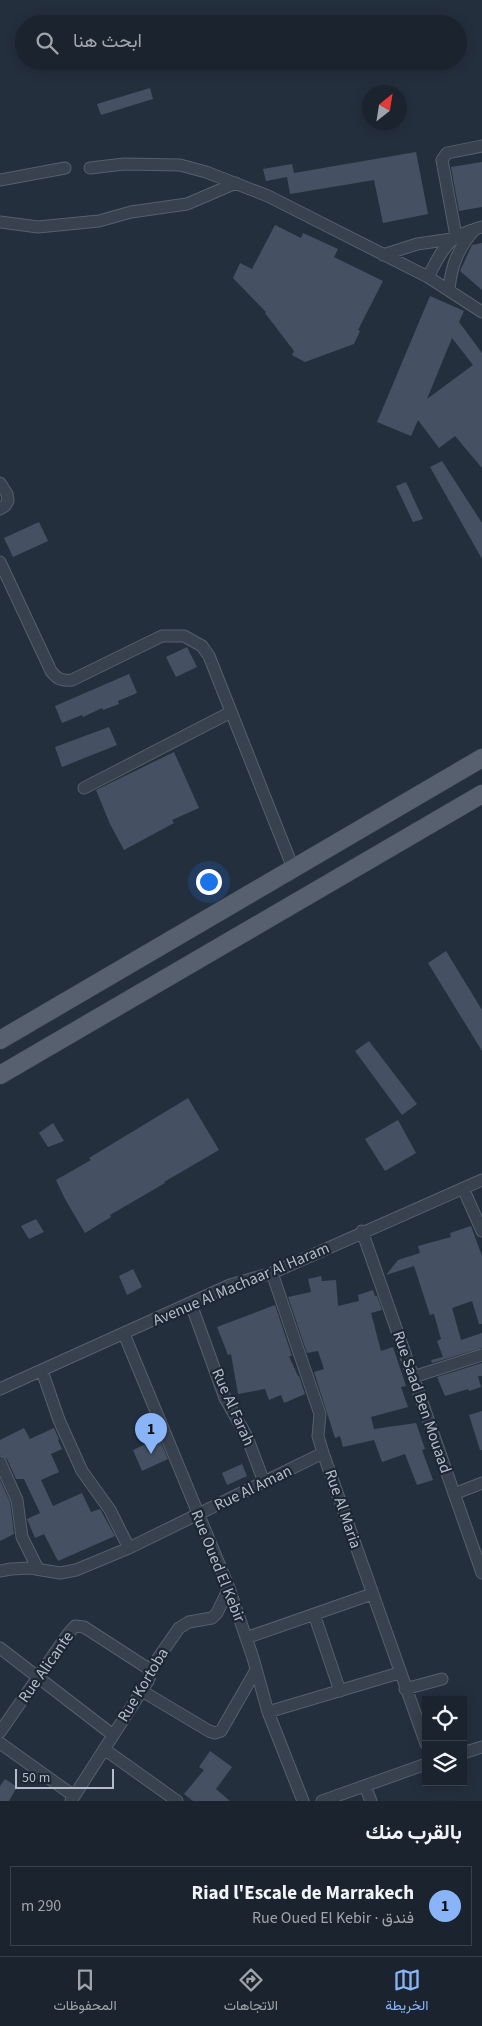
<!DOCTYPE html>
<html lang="ar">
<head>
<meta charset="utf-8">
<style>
	body { margin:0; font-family:"Source Sans 3",Vazirmatn,sans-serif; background:#242b36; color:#f1f3f6; direction:rtl }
	.controls { position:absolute; right:15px; bottom:15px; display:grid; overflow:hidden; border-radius:0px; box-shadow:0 2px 12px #0003 }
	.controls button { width:45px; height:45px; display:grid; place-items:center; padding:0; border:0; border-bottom:1px solid #39404a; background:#1b232e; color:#f1f3f6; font:25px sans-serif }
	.compass { position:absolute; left:362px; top:85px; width:45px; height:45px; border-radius:50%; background:#1b232e; box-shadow:0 2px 12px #0003; rotate:30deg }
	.scale { position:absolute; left:15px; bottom:12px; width:99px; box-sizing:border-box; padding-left:5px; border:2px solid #b4bcc9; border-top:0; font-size:14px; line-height:18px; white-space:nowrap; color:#b4bcc9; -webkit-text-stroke:4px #1d2633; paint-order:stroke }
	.you { position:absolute; left:208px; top:881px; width:18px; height:18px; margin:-12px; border:4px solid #fff; border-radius:50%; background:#1a73e8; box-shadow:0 0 0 8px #1a73e833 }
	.badge { display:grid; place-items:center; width:32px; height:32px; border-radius:50%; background:#8ab4f8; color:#111; font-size:16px; font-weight:700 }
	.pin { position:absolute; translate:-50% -41px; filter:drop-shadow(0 1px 2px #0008) }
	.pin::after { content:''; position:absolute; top:26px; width:18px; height:15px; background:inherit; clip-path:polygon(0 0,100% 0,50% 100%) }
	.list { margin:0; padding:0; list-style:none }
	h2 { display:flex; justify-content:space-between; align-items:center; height:65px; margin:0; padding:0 20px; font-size:21px }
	h2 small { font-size:16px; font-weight:400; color:#a0a4aa }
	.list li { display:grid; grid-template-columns:32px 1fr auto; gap:15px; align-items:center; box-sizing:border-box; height:80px; margin:0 10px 10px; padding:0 10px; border:1px solid #39404a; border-radius:0px }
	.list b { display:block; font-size:19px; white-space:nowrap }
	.list p { margin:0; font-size:16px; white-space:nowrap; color:#a0a4aa }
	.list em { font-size:16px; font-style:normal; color:#a0a4aa }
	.icon { flex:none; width:28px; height:28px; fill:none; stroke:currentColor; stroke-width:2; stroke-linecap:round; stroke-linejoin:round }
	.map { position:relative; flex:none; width:482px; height:1801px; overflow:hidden; direction:ltr }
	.search { position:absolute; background:#1b232e; box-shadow:0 2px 12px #0003; left:15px; right:15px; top:15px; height:55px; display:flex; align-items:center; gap:12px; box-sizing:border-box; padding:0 18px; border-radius:28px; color:#a0a4aa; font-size:19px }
	.sheet { height:155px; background:#1b232e }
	nav { display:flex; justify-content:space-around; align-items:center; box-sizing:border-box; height:70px; border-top:1px solid #39404a; background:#1b232e; font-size:14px; color:#a0a4aa }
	nav a { display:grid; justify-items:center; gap:2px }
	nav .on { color:#8ab4f8 }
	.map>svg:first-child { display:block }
	.building { fill:#455162; fill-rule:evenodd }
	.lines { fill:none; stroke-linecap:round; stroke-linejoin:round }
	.minor-casing { stroke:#565f6c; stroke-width:13 }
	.primary-casing { stroke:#414a57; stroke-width:19 }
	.minor { stroke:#38414e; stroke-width:11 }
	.primary { stroke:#56606e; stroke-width:18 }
	.labels { text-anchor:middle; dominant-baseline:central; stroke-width:4.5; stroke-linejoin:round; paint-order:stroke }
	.street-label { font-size:16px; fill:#b4bcc9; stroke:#1d2633 }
</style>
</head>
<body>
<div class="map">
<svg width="482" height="1801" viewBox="0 0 482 1801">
	<rect width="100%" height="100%" fill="#242f3e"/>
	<path class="building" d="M 150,88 L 153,99 L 101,115 L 97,104 Z
		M 416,152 L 428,214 L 383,223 L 374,180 L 290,194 L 287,177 L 266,181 L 263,169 L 292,164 L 294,173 Z
		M 482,162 L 482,207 L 459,211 L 451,167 Z
		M 275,225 L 301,238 L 303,233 L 338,249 L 334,257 L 383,281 L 358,330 L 360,331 L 354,344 L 305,362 L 292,355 L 294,351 L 265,313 L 266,312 L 233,278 L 240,263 L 252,269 Z
		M 482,243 L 482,290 L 460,271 L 472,245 Z
		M 430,296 L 464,311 L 459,322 L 482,353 L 482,468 L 455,436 L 439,448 L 418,420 L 411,436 L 377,422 ZM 452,338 L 473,365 L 427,399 Z
		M 442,461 L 482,523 L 482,559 L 430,467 Z
		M 406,482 L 423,519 L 413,522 L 396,486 Z
		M 39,522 L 48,541 L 13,557 L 4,538 Z
		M 187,647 L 197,667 L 176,677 L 166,657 Z
		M 129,674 L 137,693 L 118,701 L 119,704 L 103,710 L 102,708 L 83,717 L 82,715 L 62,723 L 55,706 Z
		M 109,727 L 117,745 L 62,767 L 55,747 Z
		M 174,752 L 199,808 L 172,820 L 174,823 L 124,850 L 110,824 L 96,790 Z
		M 446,951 L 482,1010 L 482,1051 L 428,963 Z
		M 369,1041 L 417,1104 L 402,1115 L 355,1051 Z
		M 188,1098 L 219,1150 L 164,1182 L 165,1183 L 110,1215 L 111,1217 L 85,1233 L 65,1199 L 56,1180 L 91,1160 L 89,1158 Z
		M 398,1120 L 416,1153 L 385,1171 L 365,1139 Z
		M 53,1123 L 64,1141 L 48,1147 L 39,1133 Z
		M 36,1219 L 44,1232 L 29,1239 L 21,1226 Z
		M 471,1226 L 482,1256 L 482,1324 L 479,1324 L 472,1301 L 452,1308 L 461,1340 L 482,1333 L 482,1348 L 432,1363 L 431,1360 L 443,1357 L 437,1341 L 441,1339 L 434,1314 L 430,1315 L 414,1266 L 386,1275 L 398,1260 L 420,1253 L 418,1246 L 451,1237 L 450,1233 Z
		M 133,1269 L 142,1287 L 127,1295 L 119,1276 Z
		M 321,1276 L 322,1281 L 336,1280 L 338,1306 L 359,1301 L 358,1295 L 373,1290 L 375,1296 L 377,1296 L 382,1310 L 371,1313 L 381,1351 L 393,1347 L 406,1386 L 401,1387 L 408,1407 L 371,1417 L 374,1429 L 416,1423 L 425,1449 L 422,1450 L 433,1480 L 417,1485 L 405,1454 L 382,1462 L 374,1440 L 343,1447 L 340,1436 L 335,1438 L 314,1372 L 324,1369 L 318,1351 L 307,1353 L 288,1297 L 311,1292 L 308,1279 Z
		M 275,1305 L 292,1356 L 289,1356 L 298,1376 L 299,1376 L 305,1394 L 284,1403 L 281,1395 L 269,1400 L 265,1389 L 238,1394 L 231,1354 L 228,1355 L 217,1327 Z
		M 482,1363 L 482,1376 L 478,1376 L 481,1387 L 469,1391 L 468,1389 L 445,1396 L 437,1377 Z
		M 482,1411 L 482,1450 L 480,1450 L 469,1415 Z
		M 24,1428 L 30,1439 L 54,1428 L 59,1439 L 58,1440 L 62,1449 L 51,1454 L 59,1472 L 41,1480 L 53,1506 L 82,1493 L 91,1512 L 100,1509 L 115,1536 L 58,1561 L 44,1534 L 35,1538 L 27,1519 L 40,1513 L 24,1479 L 16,1479 L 7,1459 L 0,1455 L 0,1440 Z
		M 159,1438 L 168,1459 L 142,1471 L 133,1450 Z
		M 242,1464 L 247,1476 L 227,1485 L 222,1473 Z
		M 0,1480 L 10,1502 L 14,1534 L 0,1541 Z
		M 210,1751 L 232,1767 L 216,1789 L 230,1801 L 193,1801 L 184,1794 L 204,1770 L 199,1767 Z
		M 5,1779 L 17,1787 L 9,1801 L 0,1801 L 0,1786 Z"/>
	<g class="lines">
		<defs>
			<path id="minor" d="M 90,168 L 124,164 L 180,165 L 206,172 L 268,196 L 428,277 L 482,312
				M 0,180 L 65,168
				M 0,222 L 38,227 L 99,221 L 131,212 L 187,204 L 236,183
				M 456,236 L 442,160 L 447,153 L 482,146
				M 383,255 L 417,244 L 452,239
				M 428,277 C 444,247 447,236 482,227
				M 449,290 C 451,266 458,248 475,229
				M 0,483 L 7,494 L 8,501 L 5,506 L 0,509
				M 0,562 L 51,671 C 57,679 61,681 72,680 L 162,636 L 184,636 L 202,646 L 209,656 L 293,868
				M 84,788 L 231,712
				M 463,1188 L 482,1231
				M 362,1231 L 482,1573
				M 272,1273 L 320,1414 L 318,1436 L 323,1453 L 426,1744
				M 191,1304 L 225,1398 L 247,1437 L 264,1482
				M 124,1334 L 229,1588 L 253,1658 L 268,1712 L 303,1801
				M 42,1371 L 59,1420 L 82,1471 L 110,1510 L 129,1548
				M 413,1377 L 482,1355
				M 0,1389 L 230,1285 L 272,1273 L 482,1180
				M 0,1462 L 17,1500 L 22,1537 L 38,1569
				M 454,1494 L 482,1483
				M 0,1571 L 11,1569 L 30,1568 L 60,1573 L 76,1570 L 129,1548 L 323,1453
				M 314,1614 L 340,1691
				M 246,1638 L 372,1594
				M 0,1648 L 113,1735
				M 405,1689 L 442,1679
				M 142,1691 L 209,1731 L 215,1733 L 221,1731 L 256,1670
				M 268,1712 L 399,1673
				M 0,1732 L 68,1634 L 75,1626 L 84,1627 L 152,1671
				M 0,1743 L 74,1796
				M 104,1749 L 177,1801
				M 463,1753 L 482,1747
				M 365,1786 L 371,1801
				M 71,1801 L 148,1681 L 154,1664 L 179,1628 L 189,1622 L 212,1618 L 217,1613 L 229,1588
				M 322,1801 L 426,1764"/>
			<path id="primary" d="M 0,1040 L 482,758
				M 0,1075 L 482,794"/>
		</defs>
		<use href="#minor" class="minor-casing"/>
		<use href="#primary" class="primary-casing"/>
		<use href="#minor" class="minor"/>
		<use href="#primary" class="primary"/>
	</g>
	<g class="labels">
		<g class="street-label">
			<text transform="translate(241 1284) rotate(-23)">Avenue Al Machaar Al Haram</text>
			<text transform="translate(422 1402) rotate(71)">Rue Saad Ben Mouaad</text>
			<text transform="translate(233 1407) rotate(66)">Rue Al Farah</text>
			<text transform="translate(253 1488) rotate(-26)">Rue Al Aman</text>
			<text transform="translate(343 1509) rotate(71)">Rue Al Maria</text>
			<text transform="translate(218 1566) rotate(68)">Rue Oued El Kebir</text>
			<text transform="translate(46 1667) rotate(-55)">Rue Alicante</text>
			<text transform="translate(143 1685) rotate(-59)">Rue Kortoba</text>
		</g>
	</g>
</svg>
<div class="controls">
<button><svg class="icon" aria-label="locate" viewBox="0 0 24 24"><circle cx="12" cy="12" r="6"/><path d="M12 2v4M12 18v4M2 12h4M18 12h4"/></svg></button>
<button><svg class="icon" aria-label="layers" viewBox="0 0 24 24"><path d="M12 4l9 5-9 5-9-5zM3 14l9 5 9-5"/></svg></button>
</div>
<svg class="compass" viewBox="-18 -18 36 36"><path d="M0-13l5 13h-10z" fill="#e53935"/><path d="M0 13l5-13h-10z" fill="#a0a4aa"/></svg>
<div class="scale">50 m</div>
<div class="you"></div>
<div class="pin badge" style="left:151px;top:1454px">1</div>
<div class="search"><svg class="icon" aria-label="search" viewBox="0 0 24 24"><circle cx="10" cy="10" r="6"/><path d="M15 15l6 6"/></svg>ابحث هنا</div>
</div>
<section class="sheet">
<h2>بالقرب منك<small></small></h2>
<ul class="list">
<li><span class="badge">1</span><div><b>Riad l'Escale de Marrakech</b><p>فندق · Rue Oued El Kebir</p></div><em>290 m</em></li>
</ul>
</section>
<nav>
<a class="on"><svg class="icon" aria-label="map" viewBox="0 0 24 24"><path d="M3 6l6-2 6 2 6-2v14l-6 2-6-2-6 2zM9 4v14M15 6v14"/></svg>الخريطة</a>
<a><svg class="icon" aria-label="directions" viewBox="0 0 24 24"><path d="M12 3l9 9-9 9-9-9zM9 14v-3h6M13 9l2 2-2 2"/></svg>الاتجاهات</a>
<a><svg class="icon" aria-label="saved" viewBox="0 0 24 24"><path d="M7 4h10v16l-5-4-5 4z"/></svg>المحفوظات</a>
</nav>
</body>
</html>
